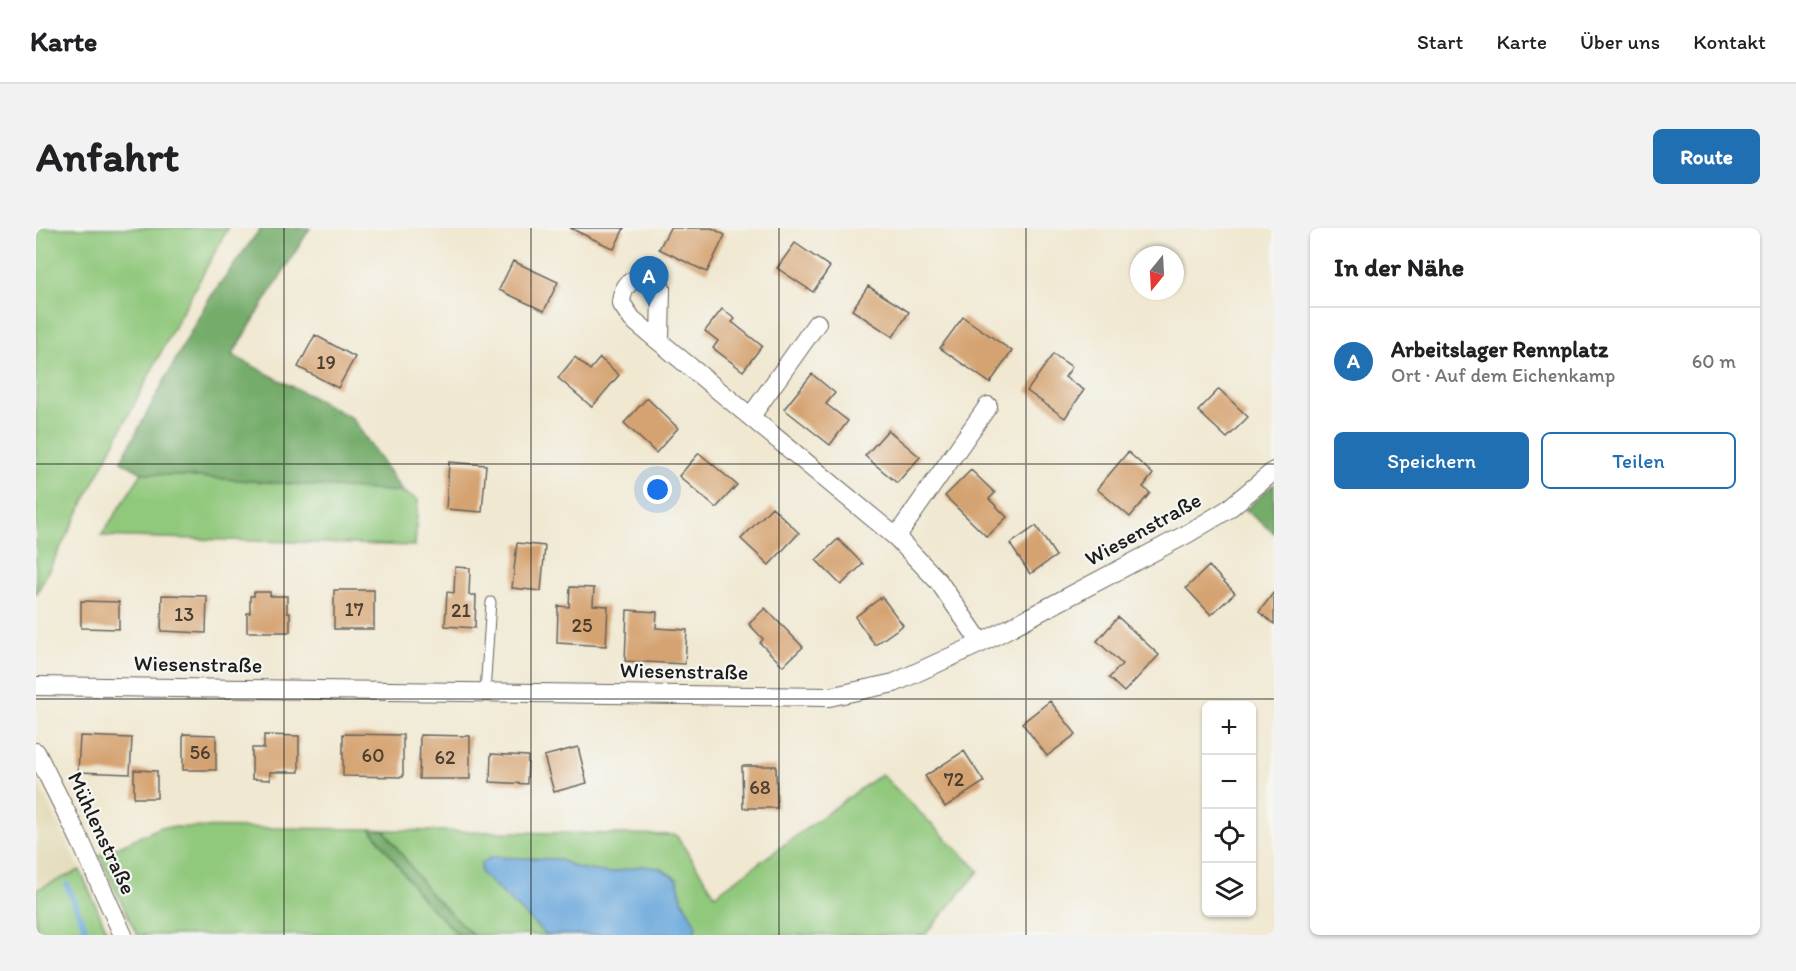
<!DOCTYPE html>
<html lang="de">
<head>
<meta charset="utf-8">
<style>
	body { margin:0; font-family:Itim,sans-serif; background:#f2f2f2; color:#202124 }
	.controls { position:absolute; right:18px; bottom:18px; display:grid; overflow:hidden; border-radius:9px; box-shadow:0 2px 4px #0004 }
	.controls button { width:54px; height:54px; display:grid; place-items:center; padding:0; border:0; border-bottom:2px solid #e0e0e0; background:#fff; color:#202124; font:30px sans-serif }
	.compass { position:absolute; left:1094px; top:18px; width:54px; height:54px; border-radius:50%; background:#fff; box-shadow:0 2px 4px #0004; rotate:198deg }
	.you { position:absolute; left:622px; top:262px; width:21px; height:21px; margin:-15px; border:4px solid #fff; border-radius:50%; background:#1a73e8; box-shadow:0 0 0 9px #1a73e833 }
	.badge { display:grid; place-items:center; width:39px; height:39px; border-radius:50%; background:#1f6fb2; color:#fff; font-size:20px; font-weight:700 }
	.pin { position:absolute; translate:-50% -50px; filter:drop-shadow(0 2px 3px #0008) }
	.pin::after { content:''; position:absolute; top:32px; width:21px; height:18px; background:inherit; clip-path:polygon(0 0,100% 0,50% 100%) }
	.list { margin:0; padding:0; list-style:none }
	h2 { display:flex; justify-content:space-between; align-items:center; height:78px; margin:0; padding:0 24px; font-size:26px }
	h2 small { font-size:20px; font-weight:400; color:#757577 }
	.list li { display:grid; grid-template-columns:39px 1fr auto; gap:18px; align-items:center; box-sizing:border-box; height:108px; padding:0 24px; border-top:2px solid #e0e0e0 }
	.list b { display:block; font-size:22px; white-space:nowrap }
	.list p { margin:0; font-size:20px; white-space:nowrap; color:#757577 }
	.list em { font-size:20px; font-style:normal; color:#757577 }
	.actions { display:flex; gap:12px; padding:18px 24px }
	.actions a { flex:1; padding:14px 0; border:2px solid #1f6fb2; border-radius:9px; text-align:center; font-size:21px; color:#1f6fb2 }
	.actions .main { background:#1f6fb2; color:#fff }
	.icon { flex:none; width:33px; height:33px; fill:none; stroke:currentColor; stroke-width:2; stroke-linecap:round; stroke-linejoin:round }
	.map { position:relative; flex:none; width:1238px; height:707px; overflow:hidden; border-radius:9px }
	header { display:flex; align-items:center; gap:36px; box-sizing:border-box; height:84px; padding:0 30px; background:#fff; border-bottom:2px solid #e0e0e0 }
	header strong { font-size:28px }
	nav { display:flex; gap:33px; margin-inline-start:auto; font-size:21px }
	.intro { display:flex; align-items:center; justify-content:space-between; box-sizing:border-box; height:144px; padding:0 36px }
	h1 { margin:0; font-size:42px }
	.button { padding:15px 27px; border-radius:9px; background:#1f6fb2; color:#fff; font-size:21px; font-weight:700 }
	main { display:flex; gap:36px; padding:0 36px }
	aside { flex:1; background:#fff; border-radius:9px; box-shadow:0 2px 4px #0004 }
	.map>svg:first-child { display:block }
	.built { fill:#e3dbba }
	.green { fill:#90c87b; stroke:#56724c; stroke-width:1.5 }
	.forest { fill:#74ac6b; stroke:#486444; stroke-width:1.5 }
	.water { fill:#69a7db; stroke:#42627c; stroke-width:1.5 }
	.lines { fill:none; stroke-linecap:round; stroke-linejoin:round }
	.stream { stroke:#69a7db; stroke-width:6 }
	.building { fill:#d5a371 }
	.service-casing { stroke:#66635b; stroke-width:11 }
	.minor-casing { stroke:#66635b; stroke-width:20 }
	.service { stroke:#fff; stroke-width:9 }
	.minor { stroke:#fff; stroke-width:18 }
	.grid { fill:none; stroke:#1c1c1c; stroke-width:1.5; stroke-opacity:0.55 }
	.labels { text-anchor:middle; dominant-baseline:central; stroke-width:4.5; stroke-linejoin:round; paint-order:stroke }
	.number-label { font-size:20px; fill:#4a3e31 }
	.street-label { font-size:22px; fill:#1c1c1c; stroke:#f6f6f2 }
</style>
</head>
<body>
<header>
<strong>Karte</strong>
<nav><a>Start</a><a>Karte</a><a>Über uns</a><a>Kontakt</a></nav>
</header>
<div class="intro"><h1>Anfahrt</h1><a class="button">Route</a></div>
<main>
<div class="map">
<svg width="1238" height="707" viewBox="0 0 1238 707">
	<rect width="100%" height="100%" fill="#f6f6f2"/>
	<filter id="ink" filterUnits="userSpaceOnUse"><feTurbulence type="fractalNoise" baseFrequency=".0167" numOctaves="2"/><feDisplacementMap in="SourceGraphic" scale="12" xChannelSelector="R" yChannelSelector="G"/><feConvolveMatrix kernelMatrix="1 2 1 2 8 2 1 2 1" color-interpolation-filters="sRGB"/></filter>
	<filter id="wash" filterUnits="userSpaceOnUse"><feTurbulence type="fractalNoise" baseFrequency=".008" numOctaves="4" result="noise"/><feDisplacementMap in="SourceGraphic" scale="24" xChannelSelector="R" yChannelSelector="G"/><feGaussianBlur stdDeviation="1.35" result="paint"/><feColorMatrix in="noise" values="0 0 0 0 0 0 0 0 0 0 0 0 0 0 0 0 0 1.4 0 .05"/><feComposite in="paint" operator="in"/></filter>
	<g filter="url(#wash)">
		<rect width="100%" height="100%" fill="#f0e8d1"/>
		<path class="built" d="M 0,552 L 44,642 L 0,662 Z"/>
		<path class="green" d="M 0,0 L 192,0 L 138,99 L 0,367 Z
			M 106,245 L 367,264 L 382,272 L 379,318 L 65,308 Z
			M 845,546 L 943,643 L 889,707 L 437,707 L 394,665 L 348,602 L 640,607 L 679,667 Z
			M 125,599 L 335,601 L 389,674 L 423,707 L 101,707 L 63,627 Z
			M 44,642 L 73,707 L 0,707 L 0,662 Z"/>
		<path class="forest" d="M 225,0 L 274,0 L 196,127 L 316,190 L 367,264 L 106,245 L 85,233 L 172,72 Z
			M 1238,256 L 1238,305 L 1209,282 Z
			M 335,601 L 348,602 L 394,665 L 437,707 L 423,707 L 389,674 Z"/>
		<path class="water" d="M 456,629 L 522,631 L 542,640 L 573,645 L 605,638 L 624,640 L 641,651 L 647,673 L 660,697 L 658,707 L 510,707 L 445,645 L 445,635 Z"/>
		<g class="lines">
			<path class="stream" d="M 31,657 L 52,707"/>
		</g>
		<g id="blocks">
			<path class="building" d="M 534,0 L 588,0 L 578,21 Z
				M 634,0 L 676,0 L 689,7 L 671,44 L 623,21 Z
				M 759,15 L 794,39 L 777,64 L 741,40 Z
				M 477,33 L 522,54 L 508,83 L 463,62 Z
				M 832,58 L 873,84 L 857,109 L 816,82 Z
				M 686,81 L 699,91 L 696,94 L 726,118 L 707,143 L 677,120 L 682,113 L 669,103 Z
				M 927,89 L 976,123 L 954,155 L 904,120 Z
				M 279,107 L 319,129 L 302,160 L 262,139 Z
				M 1017,126 L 1036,139 L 1029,149 L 1048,162 L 1029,190 L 991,163 Z
				M 539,129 L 554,142 L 564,130 L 583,147 L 556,179 L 522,150 Z
				M 776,146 L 799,165 L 790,176 L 812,193 L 794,217 L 748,181 Z
				M 1183,161 L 1212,189 L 1191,210 L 1162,183 Z
				M 611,170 L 642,200 L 620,225 L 588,195 Z
				M 852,202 L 884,229 L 861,255 L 829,228 Z
				M 1092,224 L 1117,246 L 1107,259 L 1114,265 L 1094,289 L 1061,261 Z
				M 663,225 L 701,257 L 680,280 L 643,248 Z
				M 413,234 L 450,237 L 446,284 L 410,281 Z
				M 935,242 L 959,265 L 953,271 L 971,289 L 951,309 L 909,268 Z
				M 736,279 L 763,305 L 733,337 L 705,311 Z
				M 1000,298 L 1020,328 L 994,346 L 974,316 Z
				M 802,311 L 827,336 L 805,357 L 780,332 Z
				M 481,315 L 509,318 L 505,363 L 476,360 Z
				M 1173,338 L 1199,365 L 1175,387 L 1150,360 Z
				M 419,339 L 434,340 L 433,367 L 440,367 L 439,400 L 409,398 L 411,364 L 418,365 Z
				M 534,359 L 558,360 L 557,377 L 572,378 L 570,418 L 521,415 L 522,378 L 533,379 Z
				M 298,362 L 338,362 L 338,401 L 298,401 Z
				M 218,364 L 234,364 L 234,368 L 251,368 L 251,385 L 254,385 L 254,404 L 211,404 L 211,385 L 214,385 L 214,368 L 218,368 Z
				M 1238,364 L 1238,396 L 1223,384 Z
				M 126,367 L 171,368 L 170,405 L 125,403 Z
				M 846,369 L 867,397 L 839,417 L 819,389 Z
				M 45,373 L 83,374 L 83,401 L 45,400 Z
				M 729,380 L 767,419 L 747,438 L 724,415 L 727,411 L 713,396 Z
				M 591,382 L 621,384 L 620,400 L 651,402 L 649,436 L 589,433 Z
				M 1082,389 L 1123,427 L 1088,464 L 1073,450 L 1086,436 L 1061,413 Z
				M 1014,473 L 1040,506 L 1011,528 L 986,495 Z
				M 147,506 L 180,507 L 180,542 L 147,542 Z
				M 307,506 L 367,507 L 367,549 L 307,548 Z
				M 228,507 L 263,508 L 263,544 L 234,544 L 234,552 L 216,551 L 216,520 L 228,520 Z
				M 384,507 L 434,508 L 434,551 L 383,551 Z
				M 44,508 L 96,510 L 94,546 L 42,544 Z
				M 542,519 L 551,555 L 518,564 L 508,528 Z
				M 928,523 L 948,554 L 909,579 L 889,548 Z
				M 455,526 L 492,528 L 491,556 L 454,554 Z
				M 706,538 L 740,538 L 741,580 L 707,580 Z
				M 98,542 L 121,543 L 121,570 L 98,570 Z"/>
		</g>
	</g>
	<g filter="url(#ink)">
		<use href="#blocks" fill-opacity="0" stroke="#66635b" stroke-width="1.5"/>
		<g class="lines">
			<defs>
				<path id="service" d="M 449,464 L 455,374"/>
				<path id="minor" d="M 624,113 L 625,60 C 607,44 587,49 585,75 L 596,91 L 860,309 L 903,354 L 945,415
					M 715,188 L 781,95
					M 860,309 L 952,178
					M 0,458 L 793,469 L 858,455 L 945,415 L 1151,306 L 1191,282 L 1238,243
					M 0,524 L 44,612 L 87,707"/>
			</defs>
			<use href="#service" class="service-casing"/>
			<use href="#minor" class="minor-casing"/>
			<use href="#service" class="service"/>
			<use href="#minor" class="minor"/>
		</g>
	</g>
	<path class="grid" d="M 248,0 L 248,707M 495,0 L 495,707M 743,0 L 743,707M 990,0 L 990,707M 0,236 L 1238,236M 0,471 L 1238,471"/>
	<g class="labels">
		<g class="number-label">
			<text x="290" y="134">19</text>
			<text x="318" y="381">17</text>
			<text x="425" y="382">21</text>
			<text x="148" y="386">13</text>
			<text x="546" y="397">25</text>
			<text x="164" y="524">56</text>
			<text x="337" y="527">60</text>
			<text x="409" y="529">62</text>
			<text x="918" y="551">72</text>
			<text x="724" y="559">68</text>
		</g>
		<g class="street-label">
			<text transform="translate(1107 301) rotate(-29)">Wiesenstraße</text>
			<text transform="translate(162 436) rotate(1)">Wiesenstraße</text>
			<text transform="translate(648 443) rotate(1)">Wiesenstraße</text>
			<text transform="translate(66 605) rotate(65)">Mühlenstraße</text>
		</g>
	</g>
</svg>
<div class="controls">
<button>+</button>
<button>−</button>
<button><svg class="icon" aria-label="locate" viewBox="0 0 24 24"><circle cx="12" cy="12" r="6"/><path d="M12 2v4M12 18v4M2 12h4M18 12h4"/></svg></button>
<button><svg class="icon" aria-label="layers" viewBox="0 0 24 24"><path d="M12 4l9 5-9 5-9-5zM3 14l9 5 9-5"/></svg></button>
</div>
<svg class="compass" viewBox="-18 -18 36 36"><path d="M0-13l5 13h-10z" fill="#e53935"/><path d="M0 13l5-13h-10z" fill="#757577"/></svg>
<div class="you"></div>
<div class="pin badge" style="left:613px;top:78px">A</div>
</div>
<aside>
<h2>In der Nähe<small></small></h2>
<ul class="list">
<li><span class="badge">A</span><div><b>Arbeitslager Rennplatz</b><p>Ort · Auf dem Eichenkamp</p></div><em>60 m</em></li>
</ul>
<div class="actions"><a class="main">Speichern</a><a>Teilen</a></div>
</aside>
</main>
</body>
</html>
